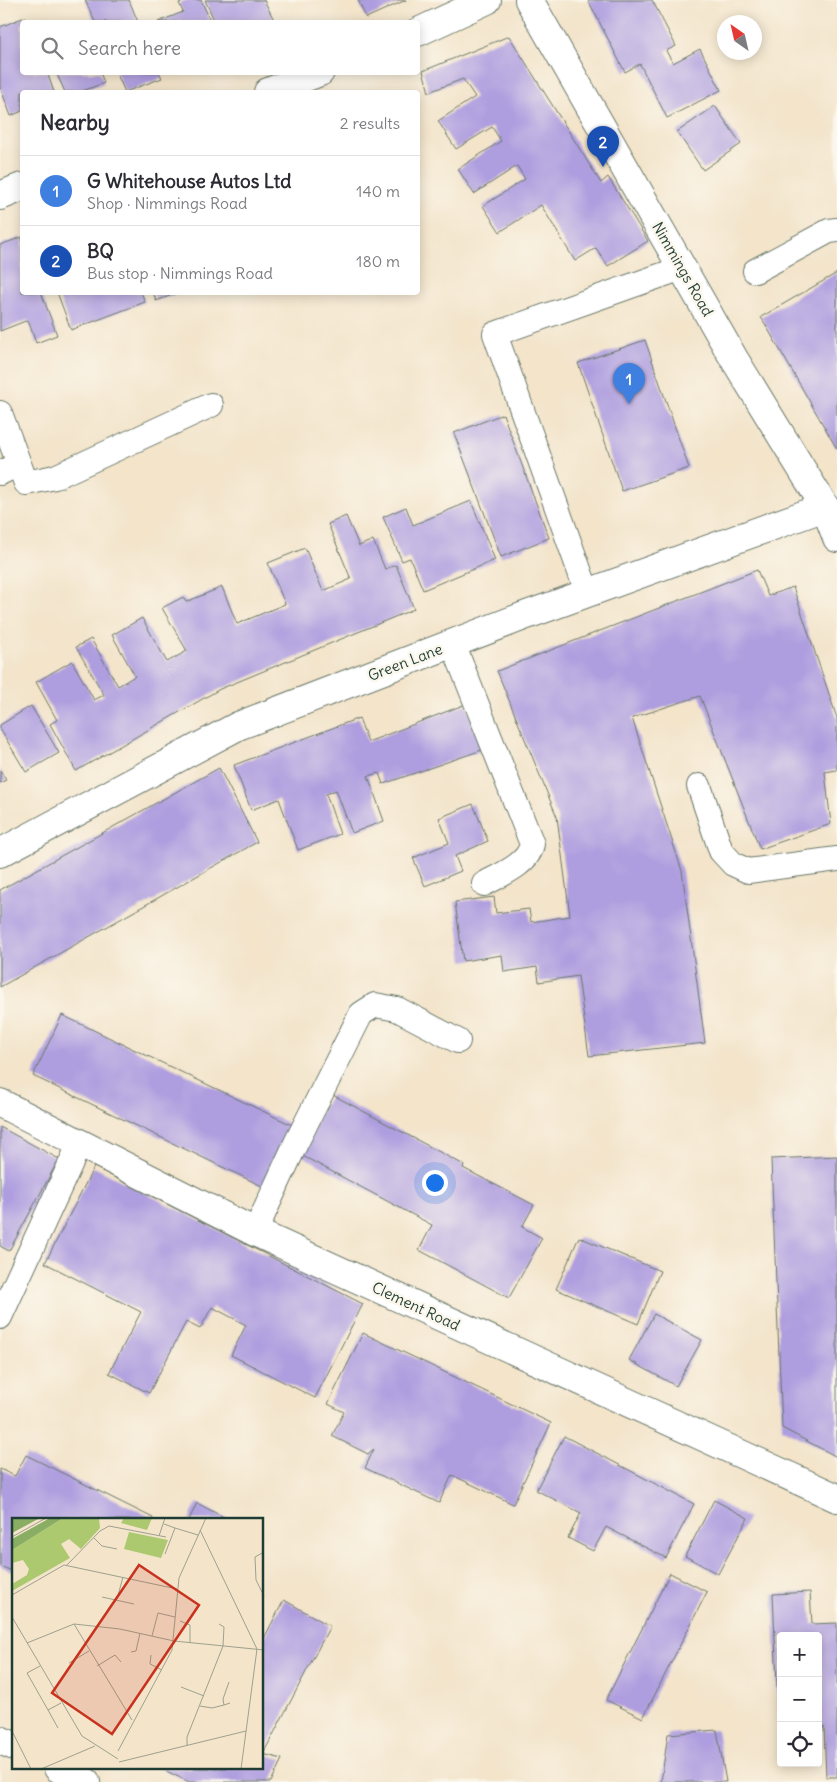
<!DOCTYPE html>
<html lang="en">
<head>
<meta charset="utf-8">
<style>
	body { margin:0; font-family:Delius,sans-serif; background:#f2f2f3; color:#2b2b33 }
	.controls { position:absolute; right:15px; bottom:15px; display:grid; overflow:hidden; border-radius:5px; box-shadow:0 2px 12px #0003 }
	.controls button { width:45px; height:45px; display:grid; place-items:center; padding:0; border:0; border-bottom:1px solid #e1e1e2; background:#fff; color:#2b2b33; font:25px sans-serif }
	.compass { position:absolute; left:717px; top:15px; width:45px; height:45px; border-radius:50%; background:#fff; box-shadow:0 2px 12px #0003; rotate:326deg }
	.you { position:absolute; left:434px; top:1182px; width:18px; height:18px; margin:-12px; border:4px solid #fff; border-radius:50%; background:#1a73e8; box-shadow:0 0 0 8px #1a73e833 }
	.badge { display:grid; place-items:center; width:32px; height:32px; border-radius:50%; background:#0f766e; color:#fff; font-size:16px; font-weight:700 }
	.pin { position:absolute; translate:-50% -41px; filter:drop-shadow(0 1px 2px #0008) }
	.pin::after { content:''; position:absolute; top:26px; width:18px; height:15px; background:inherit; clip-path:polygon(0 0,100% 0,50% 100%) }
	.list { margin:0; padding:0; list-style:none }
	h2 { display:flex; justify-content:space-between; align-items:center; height:65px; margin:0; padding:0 20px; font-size:21px }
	h2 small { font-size:16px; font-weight:400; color:#7c7c81 }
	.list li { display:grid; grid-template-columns:32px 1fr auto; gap:15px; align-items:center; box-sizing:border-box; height:70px; padding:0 20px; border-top:1px solid #e1e1e2 }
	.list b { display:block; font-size:19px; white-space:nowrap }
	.list p { margin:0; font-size:16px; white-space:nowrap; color:#7c7c81 }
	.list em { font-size:16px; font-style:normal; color:#7c7c81 }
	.icon { flex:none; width:28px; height:28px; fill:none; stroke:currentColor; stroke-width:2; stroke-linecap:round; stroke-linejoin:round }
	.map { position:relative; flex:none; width:837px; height:1782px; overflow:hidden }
	.search { position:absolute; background:#fff; box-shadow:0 2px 12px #0003; left:20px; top:20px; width:400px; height:55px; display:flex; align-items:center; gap:12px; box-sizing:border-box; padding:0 18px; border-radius:5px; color:#7c7c81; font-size:19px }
	.panel { position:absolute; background:#fff; box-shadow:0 2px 12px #0003; left:20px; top:90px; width:400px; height:205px; border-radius:5px }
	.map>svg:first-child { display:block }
	.building { fill:#ae9ddf }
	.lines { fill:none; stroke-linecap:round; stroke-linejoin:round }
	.service-casing { stroke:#697768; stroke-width:26 }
	.minor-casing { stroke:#697768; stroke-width:30 }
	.secondary-casing { stroke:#697768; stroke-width:30 }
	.primary-casing { stroke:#697768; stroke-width:30 }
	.service { stroke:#fff; stroke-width:24 }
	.minor { stroke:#fff; stroke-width:28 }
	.secondary { stroke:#fff; stroke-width:28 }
	.primary { stroke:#fff; stroke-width:28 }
	.labels { text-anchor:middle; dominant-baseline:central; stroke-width:5; stroke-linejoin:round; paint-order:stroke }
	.street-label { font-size:15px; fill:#1f3d34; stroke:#fbf7ec }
	.inset-road { fill:none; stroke:#9ea18e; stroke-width:1 }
	.view { fill:#c8321e; fill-opacity:0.15; stroke:#c8321e; stroke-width:2.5 }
	.inset-edge { fill:none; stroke:#1f3d34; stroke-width:2.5 }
</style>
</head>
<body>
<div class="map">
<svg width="837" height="1782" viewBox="0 0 837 1782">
	<rect width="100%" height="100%" fill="#fbf7ec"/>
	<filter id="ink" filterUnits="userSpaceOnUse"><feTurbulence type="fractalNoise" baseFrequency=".02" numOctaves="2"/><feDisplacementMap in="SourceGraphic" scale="10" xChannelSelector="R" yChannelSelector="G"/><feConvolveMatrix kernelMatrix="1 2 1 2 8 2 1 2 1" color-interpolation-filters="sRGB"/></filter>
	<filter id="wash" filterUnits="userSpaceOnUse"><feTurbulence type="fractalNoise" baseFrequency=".0096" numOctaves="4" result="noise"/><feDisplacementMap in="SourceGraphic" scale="20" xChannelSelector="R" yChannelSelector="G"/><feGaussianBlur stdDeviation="1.12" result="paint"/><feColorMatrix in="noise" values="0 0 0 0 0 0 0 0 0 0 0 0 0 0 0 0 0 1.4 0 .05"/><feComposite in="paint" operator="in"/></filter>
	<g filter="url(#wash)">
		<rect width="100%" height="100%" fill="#f3e4ca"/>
		<g id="blocks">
			<path class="building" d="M 85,0 L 129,0 L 138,22 L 95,22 Z
				M 187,0 L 201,0 L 211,22 L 158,22 L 183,12 L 179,3 Z
				M 205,0 L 264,0 L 275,22 L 215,22 Z
				M 358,0 L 406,0 L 366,18 Z
				M 588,0 L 652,0 L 676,46 L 666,51 L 673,63 L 700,49 L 721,90 L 667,118 L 640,64 L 625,72 Z
				M 25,17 L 27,22 L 22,22 L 22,72 L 47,72 L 54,92 L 22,92 L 22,111 L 11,116 L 0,87 L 0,27 Z
				M 509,36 L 601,183 L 608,177 L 648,241 L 608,266 L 596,248 L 575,261 L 541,205 L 500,232 L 483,206 L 525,179 L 517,166 L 474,194 L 458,169 L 501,141 L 492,127 L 456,149 L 438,121 L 475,97 L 463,79 L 429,92 L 423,71 Z
				M 56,72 L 100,72 L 104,83 L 80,92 L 65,92 Z
				M 116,72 L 159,72 L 162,78 L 125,92 Z
				M 715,106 L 741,144 L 703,170 L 677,132 Z
				M 22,237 L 22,292 L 41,292 L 57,335 L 36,343 L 28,320 L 0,331 L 0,245 Z
				M 837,273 L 837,449 L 761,317 Z
				M 57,292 L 141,292 L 145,302 L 71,330 Z
				M 153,292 L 178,292 L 178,293 L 156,301 Z
				M 645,340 L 689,468 L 622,491 L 578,363 Z
				M 503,414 L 549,538 L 501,557 L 454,433 Z
				M 471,501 L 495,560 L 423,590 L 410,558 L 402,561 L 383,517 L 406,507 L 413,525 Z
				M 346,516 L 359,546 L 373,540 L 385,569 L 396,565 L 414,609 L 220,689 L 76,771 L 50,724 L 57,720 L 36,682 L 72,661 L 94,700 L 104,695 L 76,647 L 91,639 L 118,686 L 135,676 L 112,635 L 142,618 L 167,662 L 187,651 L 162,608 L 183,597 L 186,602 L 222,587 L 237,624 L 285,604 L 268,563 L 305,548 L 323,591 L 351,579 L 328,524 Z
				M 757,570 L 768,596 L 793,587 L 837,718 L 837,770 L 825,772 L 831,824 L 760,849 L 700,696 L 632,718 L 682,871 L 705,1043 L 589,1056 L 578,976 L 539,982 L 537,967 L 504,972 L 502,955 L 463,961 L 455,902 L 494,897 L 496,913 L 529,909 L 531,922 L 570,916 L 557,817 L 497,671 Z
				M 466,704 L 485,749 L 383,784 L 379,773 L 368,776 L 384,821 L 352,833 L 336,790 L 326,794 L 340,834 L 298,850 L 279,799 L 251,810 L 234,765 L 359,718 L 368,742 Z
				M 31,706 L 59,753 L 26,772 L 0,729 L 0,725 Z
				M 219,768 L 257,842 L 0,987 L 0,890 Z
				M 0,770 L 6,780 L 0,783 Z
				M 473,804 L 488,841 L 455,856 L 461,871 L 425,886 L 413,858 L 449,843 L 439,818 Z
				M 62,1015 L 294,1126 L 264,1187 L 33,1076 Z
				M 331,1094 L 464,1165 L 463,1168 L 534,1205 L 522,1227 L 542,1238 L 509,1298 L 419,1250 L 432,1225 L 299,1154 Z
				M 0,1127 L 59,1159 L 9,1251 L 0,1246 Z
				M 837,1156 L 837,1457 L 782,1428 L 771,1159 Z
				M 94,1167 L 363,1304 L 315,1398 L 231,1355 L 246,1325 L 212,1307 L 200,1329 L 186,1322 L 149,1393 L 109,1373 L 141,1312 L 45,1263 Z
				M 579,1237 L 660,1271 L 638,1324 L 556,1289 Z
				M 654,1314 L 702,1340 L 676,1386 L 629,1360 Z
				M 363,1333 L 551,1423 L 513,1504 L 452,1475 L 439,1503 L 365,1468 L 374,1449 L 368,1454 L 332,1436 L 344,1412 L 328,1404 Z
				M 564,1436 L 694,1504 L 666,1558 L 606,1527 L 593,1551 L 568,1538 L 581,1513 L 536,1490 Z
				M 26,1455 L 153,1518 L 152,1520 L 14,1520 L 14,1572 L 0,1566 L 0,1469 L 15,1476 Z
				M 714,1500 L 748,1518 L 718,1574 L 685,1556 Z
				M 197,1503 L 229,1520 L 189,1520 Z
				M 670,1573 L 707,1592 L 643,1718 L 606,1700 Z
				M 810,1592 L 812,1624 L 837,1623 L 837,1777 L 826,1777 L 824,1727 L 818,1727 L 818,1636 L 781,1636 L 781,1728 L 779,1729 L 773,1594 Z
				M 284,1600 L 330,1626 L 263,1754 L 282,1759 L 271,1782 L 189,1782 L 160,1768 L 262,1768 L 262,1642 Z
				M 717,1730 L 726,1782 L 661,1782 L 668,1734 Z"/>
		</g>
	</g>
	<g filter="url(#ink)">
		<use href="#blocks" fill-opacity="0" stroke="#697768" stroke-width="1"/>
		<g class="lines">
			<defs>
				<path id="service" d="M 755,271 L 829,231 L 837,230
					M 0,413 L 19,464
					M 0,473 L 19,464 L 26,483 L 55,477 L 211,405
					M 587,592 L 495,334 L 682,268
					M 453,644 L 532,844 C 529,864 500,875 484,884
					M 699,786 L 721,851 L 733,864 L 748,871 L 837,859
					M 255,1232 L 296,1143 L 361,1014 L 375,1005 L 397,1009 L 458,1041
					M 0,1317 L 80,1143"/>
				<path id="minor" d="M 418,32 L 487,0
					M 268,92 L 320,72
					M 0,196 L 22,187
					M 0,853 L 238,726 L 524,616 L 825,507
					M 0,1103 L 255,1232 L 837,1498"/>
				<path id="secondary" d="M 529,0 L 733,357 L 825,507 L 837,538"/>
				<path id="primary" d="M 0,1740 L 14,1746
					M 58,1768 L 86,1782"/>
			</defs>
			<use href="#service" class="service-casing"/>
			<use href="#minor" class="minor-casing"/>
			<use href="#secondary" class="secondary-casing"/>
			<use href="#primary" class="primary-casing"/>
			<use href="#service" class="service"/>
			<use href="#minor" class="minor"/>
			<use href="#secondary" class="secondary"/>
			<use href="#primary" class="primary"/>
		</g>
	</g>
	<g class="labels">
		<g class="street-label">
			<text transform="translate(683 269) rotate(60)">Nimmings Road</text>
			<text transform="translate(405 662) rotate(-21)">Green Lane</text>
			<text transform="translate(416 1306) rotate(25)">Clement Road</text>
		</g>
	</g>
	<g transform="translate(12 1518)">
		<rect width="251" height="251" fill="#f3e4ca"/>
		<path d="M 51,0 L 87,0 L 88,10 L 69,31 L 57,21 L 49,26 L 58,40 L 0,73 L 0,66 L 15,57 L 17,51 L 11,42 L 0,45 L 0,32 ZM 112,0 L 140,0 L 135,12 L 109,5 ZM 117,14 L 156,22 L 149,40 L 112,31 Z" fill="#acc970"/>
		<path d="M 0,0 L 28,0 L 0,15 ZM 38,0 L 51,0 L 0,32 L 0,21 Z" fill="#89ad62"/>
		<path class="inset-road" d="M 152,6 L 163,10 L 153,36M 163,10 L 186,17M 188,12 L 245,131 L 229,251M 147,18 L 153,0M 0,19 L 34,0M 82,20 L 90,28 L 105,31M 252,34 L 243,39 L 244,62 L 252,78M 55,47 L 88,13 L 97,8 L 154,19M 0,77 L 52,47 L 165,71M 90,79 L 122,86M 105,81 L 111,59M 0,99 L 70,218 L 106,241M 168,103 L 178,107 L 178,125M 62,106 L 120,202M 140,118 L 146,95 L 163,99M 15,125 L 62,106 L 108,111 L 162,123 L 252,132M 119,134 L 124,133 L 128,115M 139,137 L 138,146 L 150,152M 57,145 L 77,133M 28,148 L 15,155 L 36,192 L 49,185M 85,148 L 103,137 L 109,144M 217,164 L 211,181 L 212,187 L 218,185M 169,169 L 192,178M 188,188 L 200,190 L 212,187M 36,192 L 46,210M 0,213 L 19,251M 175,228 L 175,219 L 211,128 L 212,109 L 207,106M 106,233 L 160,132 L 167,60 L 194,0M 107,244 L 234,213M 29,251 L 83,228"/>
		<path class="view" d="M 127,47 L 187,87 L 100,216 L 40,175 Z"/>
		<rect width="251" height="251" class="inset-edge"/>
	</g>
</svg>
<div class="controls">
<button>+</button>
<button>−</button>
<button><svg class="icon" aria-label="locate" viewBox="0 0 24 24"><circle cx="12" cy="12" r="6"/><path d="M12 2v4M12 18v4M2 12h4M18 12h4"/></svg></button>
</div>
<svg class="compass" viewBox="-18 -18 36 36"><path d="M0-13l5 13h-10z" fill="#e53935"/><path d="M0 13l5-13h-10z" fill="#7c7c81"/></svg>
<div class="you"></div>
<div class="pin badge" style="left:629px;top:404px;background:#3f7fe0">1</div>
<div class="pin badge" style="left:603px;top:167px;background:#1a4fb4">2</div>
<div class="search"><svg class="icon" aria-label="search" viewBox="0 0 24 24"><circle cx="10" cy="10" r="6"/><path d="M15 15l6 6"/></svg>Search here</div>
<section class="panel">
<h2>Nearby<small>2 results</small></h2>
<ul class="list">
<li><span class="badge" style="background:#3f7fe0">1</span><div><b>G Whitehouse Autos Ltd</b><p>Shop · Nimmings Road</p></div><em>140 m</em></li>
<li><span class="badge" style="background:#1a4fb4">2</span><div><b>BQ</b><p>Bus stop · Nimmings Road</p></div><em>180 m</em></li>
</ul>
</section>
</div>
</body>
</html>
